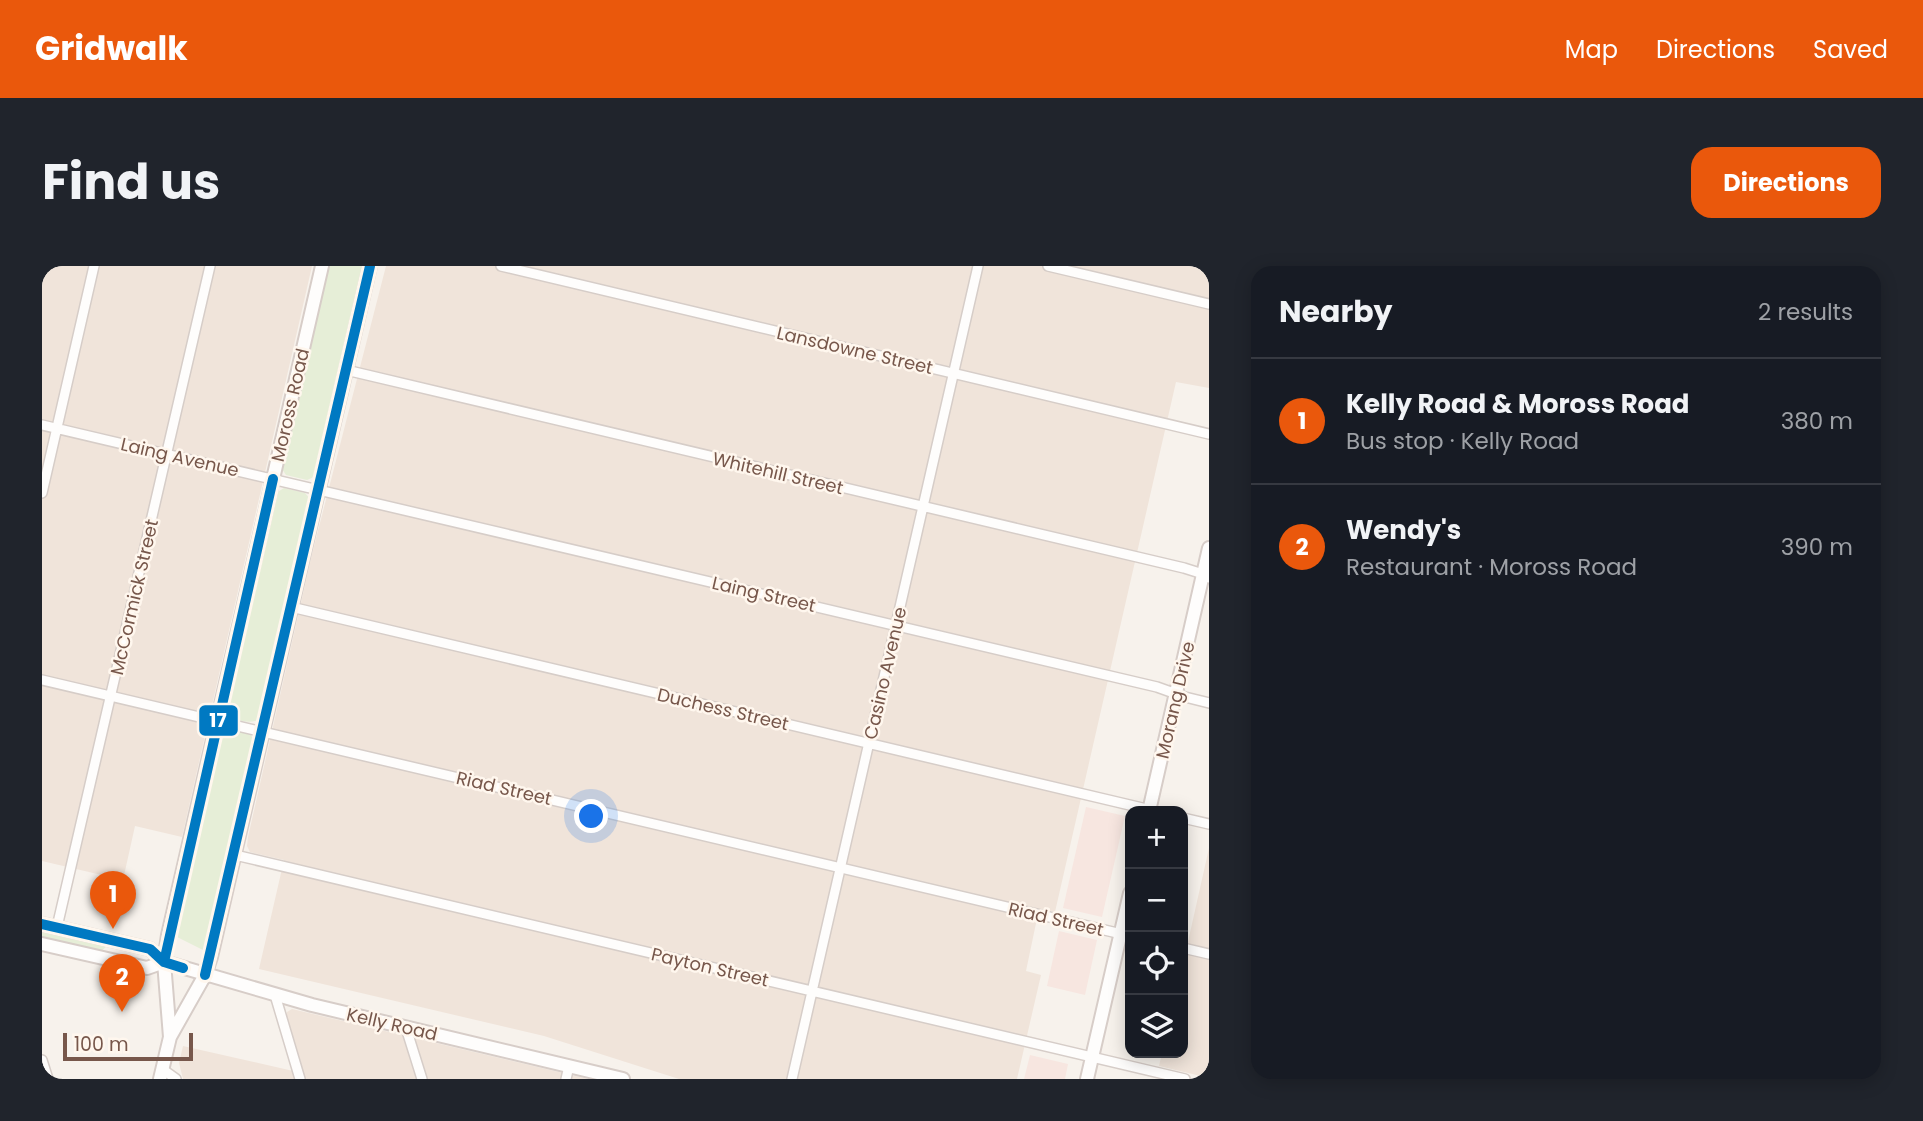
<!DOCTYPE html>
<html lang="en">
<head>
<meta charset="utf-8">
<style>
	body { margin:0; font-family:Poppins,sans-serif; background:#20242c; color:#f1f3f6 }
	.controls { position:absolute; right:21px; bottom:21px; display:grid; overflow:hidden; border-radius:14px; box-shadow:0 4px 18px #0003 }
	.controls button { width:63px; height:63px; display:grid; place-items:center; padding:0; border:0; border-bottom:2px solid #363941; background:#171b24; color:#f1f3f6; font:35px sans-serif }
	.scale { position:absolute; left:21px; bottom:18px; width:130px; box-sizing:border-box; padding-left:7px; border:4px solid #77574b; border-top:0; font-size:19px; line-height:24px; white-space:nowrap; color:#77574b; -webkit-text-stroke:5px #fff7ee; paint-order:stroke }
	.you { position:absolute; left:550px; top:551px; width:24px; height:24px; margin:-18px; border:5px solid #fff; border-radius:50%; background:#1a73e8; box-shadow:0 0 0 10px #1a73e833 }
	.badge { display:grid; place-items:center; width:46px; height:46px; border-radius:50%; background:#ea580c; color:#fff; font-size:23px; font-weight:700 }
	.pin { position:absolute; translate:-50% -58px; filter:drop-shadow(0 2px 4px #0008) }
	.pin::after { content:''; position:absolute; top:37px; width:24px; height:21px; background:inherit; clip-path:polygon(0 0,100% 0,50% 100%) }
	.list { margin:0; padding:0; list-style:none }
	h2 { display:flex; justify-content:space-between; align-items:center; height:91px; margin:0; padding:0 28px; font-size:30px }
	h2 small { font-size:23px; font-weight:400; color:#9ea1a6 }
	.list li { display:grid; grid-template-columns:46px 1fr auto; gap:21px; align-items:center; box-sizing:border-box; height:126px; padding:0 28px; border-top:2px solid #363941 }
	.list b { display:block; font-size:26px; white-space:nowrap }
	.list p { margin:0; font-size:23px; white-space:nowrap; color:#9ea1a6 }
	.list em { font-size:23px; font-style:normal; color:#9ea1a6 }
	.icon { flex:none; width:38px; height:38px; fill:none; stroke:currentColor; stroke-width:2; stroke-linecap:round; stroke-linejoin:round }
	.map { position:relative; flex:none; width:1167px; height:813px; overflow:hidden; border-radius:21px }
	header { display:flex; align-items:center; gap:42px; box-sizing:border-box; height:98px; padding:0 35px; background:#ea580c; color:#fff }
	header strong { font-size:33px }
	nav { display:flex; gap:38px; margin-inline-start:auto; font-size:24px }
	.intro { display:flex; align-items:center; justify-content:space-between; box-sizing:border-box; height:168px; padding:0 42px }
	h1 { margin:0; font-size:49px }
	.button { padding:18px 32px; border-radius:21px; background:#ea580c; color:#fff; font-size:24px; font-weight:700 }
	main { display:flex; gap:42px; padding:0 42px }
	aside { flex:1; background:#171b24; border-radius:21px; box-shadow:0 4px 18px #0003 }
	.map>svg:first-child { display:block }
	.residential { fill:#f0e4da }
	.commercial { fill:#f7e6e0 }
	.green { fill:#e6eed7 }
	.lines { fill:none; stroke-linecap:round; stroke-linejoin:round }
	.street-casing { stroke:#d6cdc8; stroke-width:12 }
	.secondary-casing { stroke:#d7cdc8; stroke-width:16 }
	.street { stroke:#fefdfc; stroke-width:9 }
	.secondary { stroke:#fefdfc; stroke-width:12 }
	.bus-1-casing { stroke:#fff7ee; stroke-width:16 }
	.bus-1 { stroke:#0079c2; stroke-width:10 }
	.labels { text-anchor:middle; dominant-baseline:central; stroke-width:5; stroke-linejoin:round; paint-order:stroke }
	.street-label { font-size:18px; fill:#77574b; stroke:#fff7ee }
	.line-badge { stroke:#fff7ee; stroke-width:2.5 }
	.badge-label { font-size:19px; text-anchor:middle; font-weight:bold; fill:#fff }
</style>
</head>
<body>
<header>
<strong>Gridwalk</strong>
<nav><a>Map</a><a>Directions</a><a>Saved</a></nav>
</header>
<div class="intro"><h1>Find us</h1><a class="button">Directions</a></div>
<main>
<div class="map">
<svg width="1167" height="813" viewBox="0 0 1167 813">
	<rect width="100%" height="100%" fill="#f7f2ec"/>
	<path class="residential" d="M 0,0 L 270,0 L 140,571 L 93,560 L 81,614 L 0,595 Z
		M 344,0 L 1167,0 L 1167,122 L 1134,116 L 1013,646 L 997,643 L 984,705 L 999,709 L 975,813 L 637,813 L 502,770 L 217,703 L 242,594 L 208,586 L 205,580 L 206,571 L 270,288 Z
		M 1167,582 L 1167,812 L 1117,800 L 1120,787 L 1141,787 L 1141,698 Z
		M 250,743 L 546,813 L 141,813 L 137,797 L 141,780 L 260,807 L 244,752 L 245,746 Z"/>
	<path class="commercial" d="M 1044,541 L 1083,550 L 1060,651 L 1021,642 Z
		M 1017,665 L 1055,674 L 1043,729 L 1005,720 Z
		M 988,789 L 1026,798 L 1023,813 L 982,813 Z"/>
	<path class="green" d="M 286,0 L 322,0 L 274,210 L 265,214 L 244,209 L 240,203 Z
		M 242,222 L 263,227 L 269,234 L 219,452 C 211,459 192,455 184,448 L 184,443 L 234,227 Z
		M 184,463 L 208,468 L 213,475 L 163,685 L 133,670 L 178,468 Z
		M 0,663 L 62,678 L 64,681 L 58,686 L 0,672 Z"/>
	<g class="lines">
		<defs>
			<path id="street" d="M 459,0 L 1167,168
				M 1006,0 L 1167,38
				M 304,104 L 1142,302 L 1161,308 L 1167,312
				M 0,159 L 1115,421 L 1143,431 L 1167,437
				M 0,227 L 52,0
				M 249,341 L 1113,545
				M 0,414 L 1088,670
				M 1141,552 L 1167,558
				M 193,589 L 1143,813
				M 15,661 L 168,0
				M 1141,682 L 1167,688
				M 233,729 L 258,813
				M 364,762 L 380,813
				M 0,794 L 6,813
				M 120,803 L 134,813
				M 524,813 L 527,800
				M 750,813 L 936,0"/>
			<path id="secondary" d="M 1107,545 L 1167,282
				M 0,658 L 108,683 L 122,696 L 270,739 L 581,813
				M 0,678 L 105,702 L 122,696
				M 128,771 L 122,696 L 126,669 L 280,0
				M 118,813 L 128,771 L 163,709 L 169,691 L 328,0
				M 1045,813 L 1088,627"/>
		</defs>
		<use href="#street" class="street-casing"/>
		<use href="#secondary" class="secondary-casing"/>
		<use href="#street" class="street"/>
		<use href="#secondary" class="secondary"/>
		<defs>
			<path id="bus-1" d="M 0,658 L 108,683 L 122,696 L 141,702
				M 122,696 L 231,213
				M 163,709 L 328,0"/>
		</defs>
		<use href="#bus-1" class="bus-1-casing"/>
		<use href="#bus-1" class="bus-1"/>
	</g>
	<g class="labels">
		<g class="street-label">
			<text transform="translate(813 84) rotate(13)">Lansdowne Street</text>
			<text transform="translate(248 139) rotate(-77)">Moross Road</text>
			<text transform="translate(138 191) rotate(13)">Laing Avenue</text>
			<text transform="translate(736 207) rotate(13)">Whitehill Street</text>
			<text transform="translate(722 328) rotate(13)">Laing Street</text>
			<text transform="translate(92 331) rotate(-77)">McCormick Street</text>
			<text transform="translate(843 407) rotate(-77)">Casino Avenue</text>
			<text transform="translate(1133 434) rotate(-77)">Morang Drive</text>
			<text transform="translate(681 443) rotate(13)">Duchess Street</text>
			<text transform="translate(462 522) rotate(13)">Riad Street</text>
			<text transform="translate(1014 653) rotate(13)">Riad Street</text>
			<text transform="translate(668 701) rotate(13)">Payton Street</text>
			<text transform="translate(350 758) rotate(13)">Kelly Road</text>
		</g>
	</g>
	<rect class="line-badge" x="156" y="438" width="41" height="33" rx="7" fill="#0079c2"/>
	<g class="badge-label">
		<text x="176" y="461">17</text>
	</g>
</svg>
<div class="controls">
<button>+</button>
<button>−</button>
<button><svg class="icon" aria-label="locate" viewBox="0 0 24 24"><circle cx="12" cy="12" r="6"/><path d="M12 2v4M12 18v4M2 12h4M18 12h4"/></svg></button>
<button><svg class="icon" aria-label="layers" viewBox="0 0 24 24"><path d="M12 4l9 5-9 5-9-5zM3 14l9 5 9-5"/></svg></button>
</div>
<div class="scale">100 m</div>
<div class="you"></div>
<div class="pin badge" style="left:71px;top:663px">1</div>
<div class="pin badge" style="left:80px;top:746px">2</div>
</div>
<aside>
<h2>Nearby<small>2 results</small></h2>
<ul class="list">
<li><span class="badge">1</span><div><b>Kelly Road &amp; Moross Road</b><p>Bus stop · Kelly Road</p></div><em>380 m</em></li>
<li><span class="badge">2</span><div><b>Wendy's</b><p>Restaurant · Moross Road</p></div><em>390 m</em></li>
</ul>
</aside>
</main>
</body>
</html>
